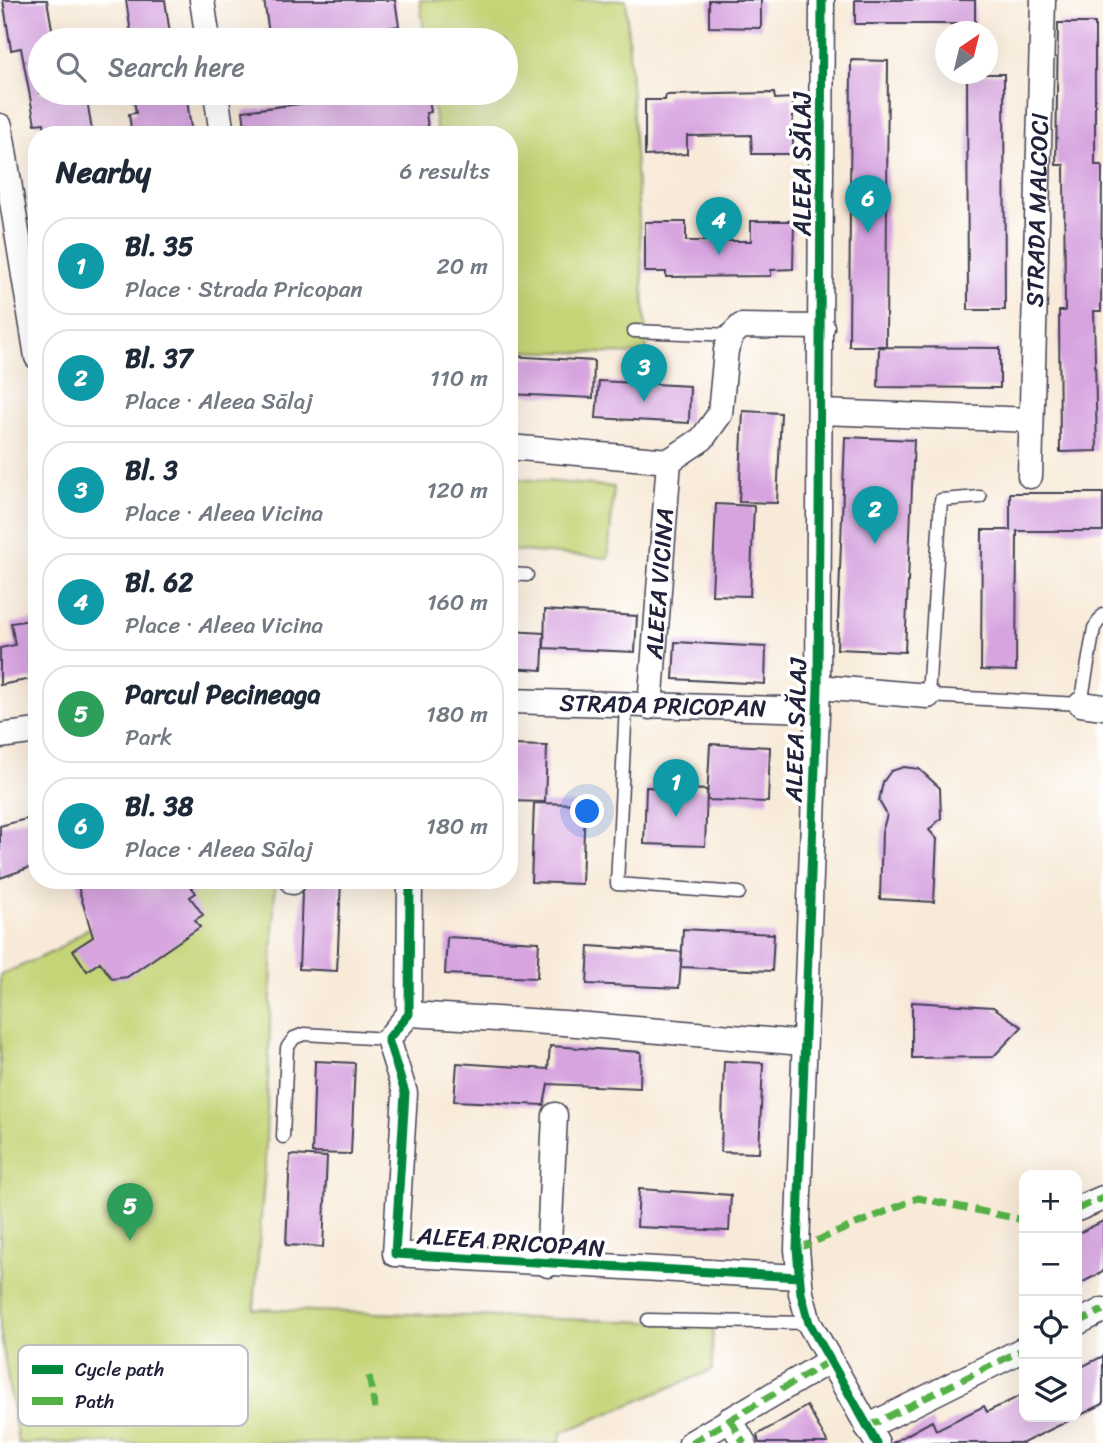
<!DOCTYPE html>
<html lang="en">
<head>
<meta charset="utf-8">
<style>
	body { margin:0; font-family:Sriracha,sans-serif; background:#f6f6f7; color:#1f2937 }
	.controls { position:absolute; right:21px; bottom:21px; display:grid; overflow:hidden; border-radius:14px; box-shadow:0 7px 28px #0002 }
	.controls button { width:63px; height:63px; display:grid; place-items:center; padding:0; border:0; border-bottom:2px solid #e0e1e3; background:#fff; color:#1f2937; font:35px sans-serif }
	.compass { position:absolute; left:935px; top:21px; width:63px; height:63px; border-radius:50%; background:#fff; box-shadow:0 7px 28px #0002; rotate:35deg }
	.you { position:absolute; left:588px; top:812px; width:24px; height:24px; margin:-18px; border:5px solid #fff; border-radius:50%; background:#1a73e8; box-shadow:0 0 0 10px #1a73e833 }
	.badge { display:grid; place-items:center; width:46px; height:46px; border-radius:50%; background:#ea580c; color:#fff; font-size:23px; font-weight:700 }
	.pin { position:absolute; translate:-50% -58px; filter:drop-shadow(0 2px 4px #0008) }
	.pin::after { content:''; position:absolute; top:37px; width:24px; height:21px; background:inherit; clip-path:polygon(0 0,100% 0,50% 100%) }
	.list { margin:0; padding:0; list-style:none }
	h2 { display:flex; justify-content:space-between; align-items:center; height:91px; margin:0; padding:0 28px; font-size:30px }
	h2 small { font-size:23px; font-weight:400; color:#747a83 }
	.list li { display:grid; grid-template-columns:46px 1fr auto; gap:21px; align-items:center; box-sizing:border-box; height:98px; margin:0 14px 14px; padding:0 14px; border:2px solid #e0e1e3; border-radius:28px }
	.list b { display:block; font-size:26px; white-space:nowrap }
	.list p { margin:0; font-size:23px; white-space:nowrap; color:#747a83 }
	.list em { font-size:23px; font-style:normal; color:#747a83 }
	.icon { flex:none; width:38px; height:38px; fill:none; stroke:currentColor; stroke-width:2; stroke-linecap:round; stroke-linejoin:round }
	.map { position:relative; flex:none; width:1103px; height:1443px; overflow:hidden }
	.search { position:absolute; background:#fff; box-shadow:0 7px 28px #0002; left:28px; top:28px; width:490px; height:77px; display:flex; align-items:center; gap:18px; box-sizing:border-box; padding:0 24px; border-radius:38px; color:#747a83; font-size:26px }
	.panel { position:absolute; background:#fff; box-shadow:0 7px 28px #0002; left:28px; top:126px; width:490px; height:763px; border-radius:28px }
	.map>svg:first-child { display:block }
	.green { fill:#c5d476; stroke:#747b58; stroke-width:2 }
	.building { fill:#d7a4e0 }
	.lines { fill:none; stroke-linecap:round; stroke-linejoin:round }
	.lane-casing { stroke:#424053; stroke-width:15 }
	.street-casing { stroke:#424053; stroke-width:27 }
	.lane { stroke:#fff; stroke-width:12 }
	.street { stroke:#fff; stroke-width:24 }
	.quiet { stroke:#55b146; stroke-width:7; stroke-dasharray:14 7; stroke-linecap:butt }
	.cycleway-casing { stroke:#fff; stroke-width:13 }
	.cycleway { stroke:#00873e; stroke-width:9 }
	.labels { text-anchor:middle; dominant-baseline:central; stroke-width:7; stroke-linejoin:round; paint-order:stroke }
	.street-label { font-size:24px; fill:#22223b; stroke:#fff }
	.key { fill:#fff; stroke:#bdbdc4; stroke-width:2 }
	.key-label { font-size:19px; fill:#22223b }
</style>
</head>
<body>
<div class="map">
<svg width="1103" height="1443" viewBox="0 0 1103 1443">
	<rect width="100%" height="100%" fill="#fff"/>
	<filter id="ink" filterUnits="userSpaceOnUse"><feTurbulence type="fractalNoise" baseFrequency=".0143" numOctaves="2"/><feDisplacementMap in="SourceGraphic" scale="14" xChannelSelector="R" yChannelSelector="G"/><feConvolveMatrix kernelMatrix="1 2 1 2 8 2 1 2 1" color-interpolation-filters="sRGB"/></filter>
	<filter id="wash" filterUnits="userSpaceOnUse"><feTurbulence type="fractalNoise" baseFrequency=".00686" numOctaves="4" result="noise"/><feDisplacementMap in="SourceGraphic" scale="28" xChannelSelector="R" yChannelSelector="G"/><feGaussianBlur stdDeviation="1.57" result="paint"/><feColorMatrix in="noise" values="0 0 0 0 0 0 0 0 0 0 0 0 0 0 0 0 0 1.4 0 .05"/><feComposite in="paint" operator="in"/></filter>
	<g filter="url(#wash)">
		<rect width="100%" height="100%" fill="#f8ead8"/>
		<path class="green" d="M 420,0 L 626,0 L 647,354 L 509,351 L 509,135 L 437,135 L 432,93 L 506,93 L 506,40 L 425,40 Z
			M 509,478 L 614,487 L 608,558 L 509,550 Z
			M 158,880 L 275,880 L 265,1167 L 254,1309 L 713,1324 L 712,1370 L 561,1433 L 560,1443 L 18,1443 L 0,1330 L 0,975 L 55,951 Z"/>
		<g id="blocks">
			<path class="building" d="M 3,0 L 47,0 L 54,40 L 40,40 L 40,93 L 86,93 L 92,131 L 46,135 L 44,123 L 35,124 L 21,48 L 11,50 Z
				M 126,0 L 165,0 L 171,40 L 132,40 Z
				M 264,0 L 395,0 L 399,26 L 371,30 L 372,38 L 356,40 L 270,40 Z
				M 709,0 L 761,0 L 761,28 L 709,27 Z
				M 855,0 L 975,0 L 975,24 L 855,24 Z
				M 1058,23 L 1095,23 L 1095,165 L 1102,165 L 1101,311 L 1094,311 L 1097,451 L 1060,452 L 1059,311 L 1065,311 L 1064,165 L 1056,165 Z
				M 851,60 L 888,61 L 886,346 L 849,346 Z
				M 967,74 L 1004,74 L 1005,310 L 968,310 Z
				M 133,93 L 186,93 L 192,135 L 132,135 L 129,114 L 136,113 Z
				M 361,93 L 428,93 L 431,112 L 426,113 L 429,135 L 246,135 L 243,111 L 361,96 Z
				M 774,93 L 775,99 L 793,98 L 793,154 L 752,154 L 751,135 L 687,136 L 687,154 L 645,156 L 645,100 L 665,100 L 666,95 Z
				M 751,221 L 794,221 L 793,269 L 771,270 L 771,276 L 666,277 L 666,272 L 645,272 L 645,222 L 686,222 L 686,241 L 751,241 Z
				M 879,347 L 1000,348 L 1000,388 L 878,387 Z
				M 509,356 L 594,361 L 593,398 L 509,394 Z
				M 599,381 L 690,386 L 689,423 L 596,418 Z
				M 743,411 L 781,413 L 777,503 L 739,502 Z
				M 845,437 L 914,440 L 905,652 L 837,649 Z
				M 1010,493 L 1103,493 L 1103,531 L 1017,531 L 1016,671 L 981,670 L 982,530 L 1010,530 Z
				M 716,504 L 754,506 L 750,596 L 712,595 Z
				M 545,610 L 637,616 L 635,652 L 544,648 Z
				M 37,619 L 37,678 L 0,685 L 0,648 L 15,645 L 11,623 Z
				M 509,631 L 544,633 L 542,670 L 509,668 Z
				M 675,642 L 766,647 L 765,684 L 673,679 Z
				M 710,744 L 770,747 L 768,802 L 707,800 Z
				M 509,745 L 547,746 L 545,802 L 509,801 Z
				M 904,767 L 919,769 L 940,788 L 941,818 L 929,830 L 937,839 L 934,902 L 880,899 L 882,832 L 887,815 L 879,801 L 883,782 L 891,771 Z
				M 646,787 L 707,790 L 705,846 L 644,844 Z
				M 534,803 L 585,804 L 582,884 L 531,882 Z
				M 37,816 L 37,865 L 0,878 L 0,826 Z
				M 76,880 L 186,880 L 196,893 L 190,897 L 203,915 L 195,920 L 200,927 L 127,977 L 112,979 L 100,962 L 87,971 L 73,950 L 93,937 Z
				M 308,880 L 341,880 L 337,971 L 299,969 L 302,893 Z
				M 683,929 L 774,934 L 772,971 L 681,967 Z
				M 447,937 L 539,942 L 537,978 L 445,974 Z
				M 589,946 L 682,952 L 679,988 L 587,984 Z
				M 912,1002 L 993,1007 L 1022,1027 L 993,1057 L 912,1058 Z
				M 550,1046 L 641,1052 L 640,1088 L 548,1084 L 544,1105 L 454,1101 L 457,1063 L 548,1069 Z
				M 315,1061 L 355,1063 L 351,1154 L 312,1153 Z
				M 724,1061 L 763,1063 L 759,1153 L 721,1152 Z
				M 290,1155 L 327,1157 L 323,1247 L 286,1245 Z
				M 639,1189 L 731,1195 L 729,1231 L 637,1227 Z
				M 1103,1221 L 1103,1272 L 1077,1285 L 1077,1234 Z
				M 1103,1356 L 1103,1404 L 1023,1443 L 892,1443 L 932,1421 L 936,1430 L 984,1406 L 987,1412 L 1024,1394 L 1024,1417 L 1077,1417 L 1077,1369 Z
				M 807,1406 L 828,1443 L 759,1443 L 757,1435 Z"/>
		</g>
	</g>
	<g filter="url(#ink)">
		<use href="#blocks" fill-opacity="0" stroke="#424053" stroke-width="2"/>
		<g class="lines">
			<defs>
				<path id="lane" d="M 634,331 L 732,335
					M 980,497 L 941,500 L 928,696 L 1081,704 L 1094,628 L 1103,615
					M 509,574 L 527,575
					M 626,705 L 617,884 L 739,893
					M 283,1137 L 287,1048 L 294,1038 L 304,1034 L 388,1039
					M 648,1320 L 809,1323"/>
				<g id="street">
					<path d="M 202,0 L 208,40"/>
					<path d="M 822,0 L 818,687 L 797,1249 L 801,1293 L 809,1323 L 877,1443"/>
					<path d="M 216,93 L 222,135"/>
					<path d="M 0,126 L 37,357"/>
					<path d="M 821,412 L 1030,420"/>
					<path d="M 509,447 L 669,461 L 702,439 L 720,414 L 726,350 L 732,335 L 741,326 L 822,327"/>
					<path id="s1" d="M 1030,476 L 1043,0"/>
					<path d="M 818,687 L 928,696"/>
					<path id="s2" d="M 509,701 L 815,710"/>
					<path d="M 1081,704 L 1103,707"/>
					<path id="s3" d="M 650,707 L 669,461"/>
					<path d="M 0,736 L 37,731"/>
					<path d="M 410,880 L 409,1014 L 388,1039 L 405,1093 L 395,1254 L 799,1277"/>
					<path d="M 293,882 L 293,880"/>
					<path d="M 409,1014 L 564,1023 L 803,1043"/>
					<path d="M 1077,1209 L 1103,1198"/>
					<path d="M 548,1265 L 555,1115"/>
					<path d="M 1077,1323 L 1103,1310"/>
					<path d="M 730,1419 L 744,1443"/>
					<path d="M 867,1427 L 1024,1349"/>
					<path d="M 691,1443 L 829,1361"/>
				</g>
			</defs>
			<use href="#lane" class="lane-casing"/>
			<use href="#street" class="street-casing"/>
			<use href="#lane" class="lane"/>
			<use href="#street" class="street"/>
			<path class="quiet" d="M 1077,1209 L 1103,1198
				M 797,1249 L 918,1198 L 1024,1220
				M 1077,1323 L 1103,1310
				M 369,1376 L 375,1409
				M 730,1419 L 744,1443
				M 867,1427 L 1024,1349
				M 691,1443 L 829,1361"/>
			<defs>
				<path id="cycleway" d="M 822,0 L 818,687 L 797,1249 L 801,1293 L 809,1323 L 877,1443
					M 410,880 L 409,1014 L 388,1039 L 405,1093 L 395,1254 L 799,1277"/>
			</defs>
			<use href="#cycleway" class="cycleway-casing"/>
			<use href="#cycleway" class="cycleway"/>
		</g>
	</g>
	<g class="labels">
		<g class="street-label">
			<text transform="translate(802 164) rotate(-90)">ALEEA SĂLAJ</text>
			<text stroke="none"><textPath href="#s1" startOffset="266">STRADA MALCOCI</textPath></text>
			<text stroke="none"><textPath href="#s3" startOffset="124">ALEEA VICINA</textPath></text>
			<text stroke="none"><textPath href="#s2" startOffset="154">STRADA PRICOPAN</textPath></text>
			<text transform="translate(796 730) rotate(-88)">ALEEA SĂLAJ</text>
			<text transform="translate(511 1242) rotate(4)">ALEEA PRICOPAN</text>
		</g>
	</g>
	<rect x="18" y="1345" width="230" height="81" rx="10" class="key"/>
	<rect x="32" y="1365" width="31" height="9" fill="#00873e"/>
	<rect x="32" y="1397" width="31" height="8" fill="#55b146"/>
	<g class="key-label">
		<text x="75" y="1376">Cycle path</text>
		<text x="75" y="1408">Path</text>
	</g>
</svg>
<div class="controls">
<button>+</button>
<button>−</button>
<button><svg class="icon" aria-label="locate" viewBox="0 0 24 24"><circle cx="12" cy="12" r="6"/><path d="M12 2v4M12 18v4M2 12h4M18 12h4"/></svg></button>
<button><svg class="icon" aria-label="layers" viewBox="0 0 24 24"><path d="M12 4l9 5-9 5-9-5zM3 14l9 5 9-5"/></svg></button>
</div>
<svg class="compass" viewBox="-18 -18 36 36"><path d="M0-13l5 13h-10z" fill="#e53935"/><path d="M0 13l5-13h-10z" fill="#747a83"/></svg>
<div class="you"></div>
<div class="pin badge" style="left:676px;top:817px;background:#0f9aa8">1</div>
<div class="pin badge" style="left:875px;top:544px;background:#0f9aa8">2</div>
<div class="pin badge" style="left:644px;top:402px;background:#0f9aa8">3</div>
<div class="pin badge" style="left:719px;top:255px;background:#0f9aa8">4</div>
<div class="pin badge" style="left:130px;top:1241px;background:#2e9e5b">5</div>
<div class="pin badge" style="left:868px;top:233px;background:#0f9aa8">6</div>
<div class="search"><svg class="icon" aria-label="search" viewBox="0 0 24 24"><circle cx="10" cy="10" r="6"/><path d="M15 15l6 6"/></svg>Search here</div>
<section class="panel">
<h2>Nearby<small>6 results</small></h2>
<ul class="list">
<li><span class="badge" style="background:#0f9aa8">1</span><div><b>Bl. 35</b><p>Place · Strada Pricopan</p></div><em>20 m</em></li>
<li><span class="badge" style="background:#0f9aa8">2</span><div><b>Bl. 37</b><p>Place · Aleea Sălaj</p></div><em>110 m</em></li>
<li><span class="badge" style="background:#0f9aa8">3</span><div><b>Bl. 3</b><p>Place · Aleea Vicina</p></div><em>120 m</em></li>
<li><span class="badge" style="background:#0f9aa8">4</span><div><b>Bl. 62</b><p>Place · Aleea Vicina</p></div><em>160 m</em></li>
<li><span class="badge" style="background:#2e9e5b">5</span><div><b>Parcul Pecineaga</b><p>Park</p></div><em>180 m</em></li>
<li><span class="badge" style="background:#0f9aa8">6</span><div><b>Bl. 38</b><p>Place · Aleea Sălaj</p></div><em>180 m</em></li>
</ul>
</section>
</div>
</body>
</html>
